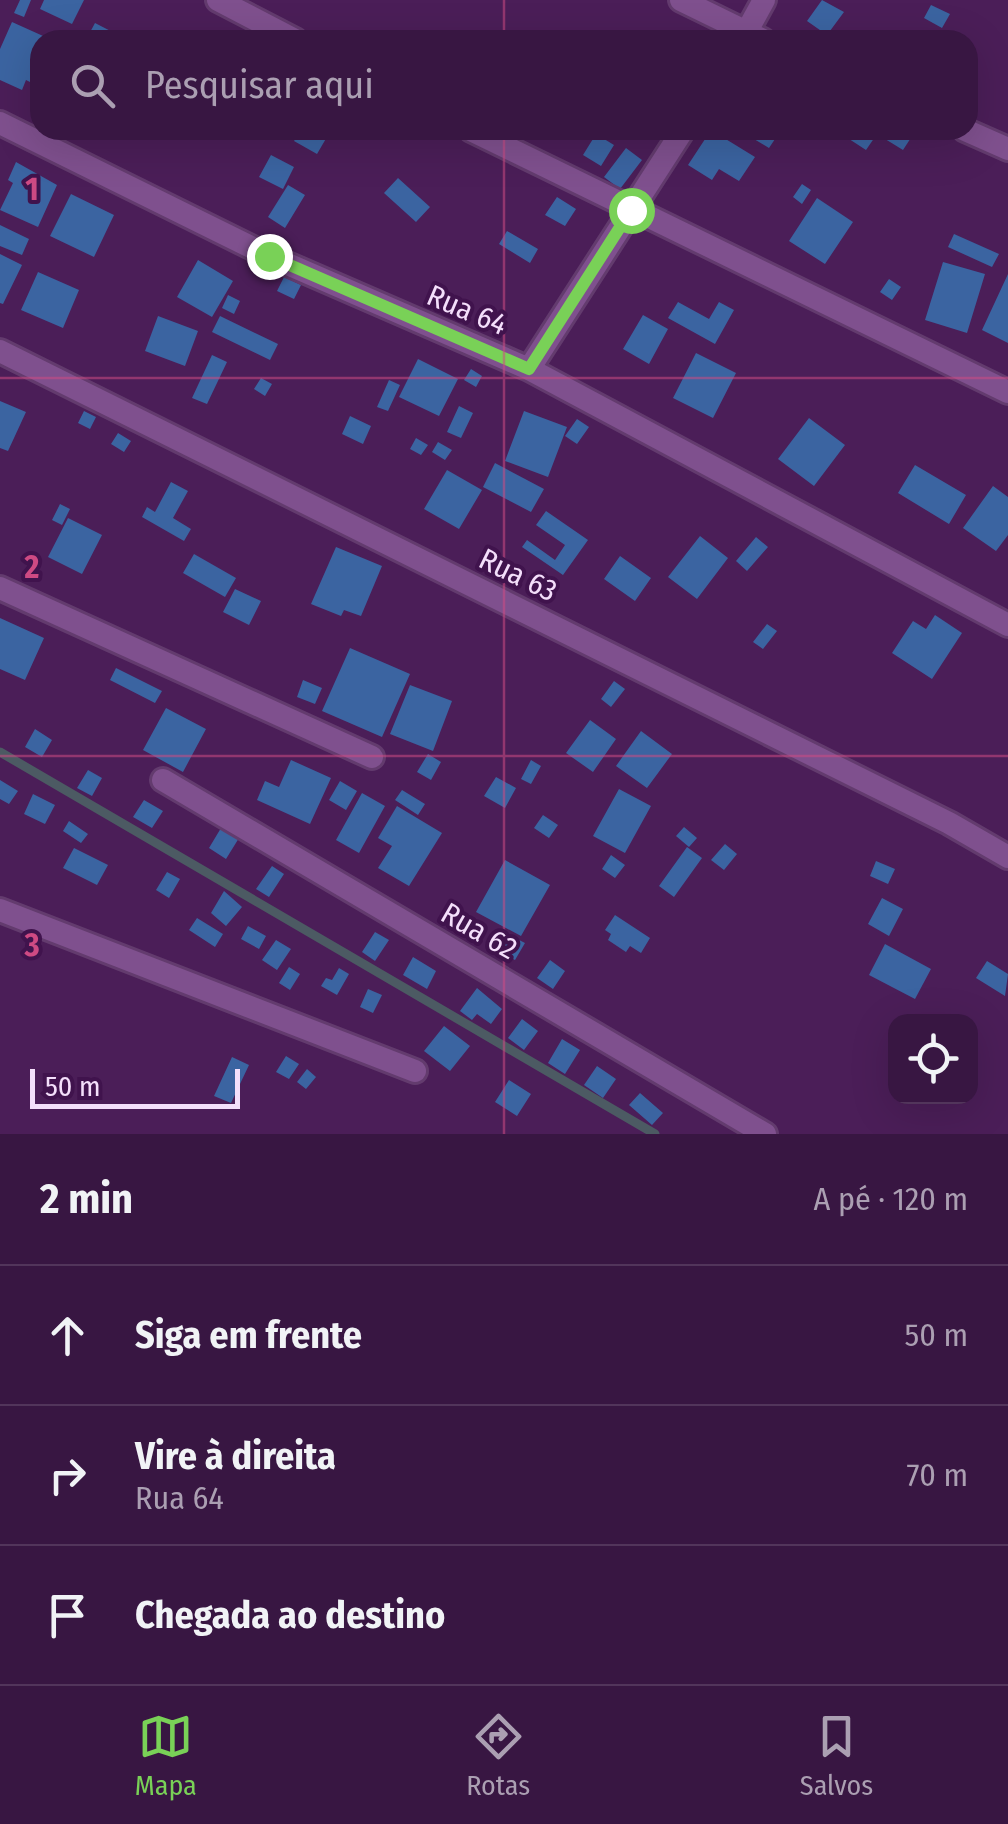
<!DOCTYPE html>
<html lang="pt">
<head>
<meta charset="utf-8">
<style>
	body { margin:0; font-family:"Fira Sans Condensed",sans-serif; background:#43234d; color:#f1f3f6 }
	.controls { position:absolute; right:30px; bottom:30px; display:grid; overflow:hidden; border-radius:20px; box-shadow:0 10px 40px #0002 }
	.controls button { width:90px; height:90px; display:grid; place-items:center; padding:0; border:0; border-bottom:2px solid #52355b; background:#381642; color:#f1f3f6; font:50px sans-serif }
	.scale { position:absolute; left:30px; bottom:25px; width:210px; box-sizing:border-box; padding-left:10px; border:5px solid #f4dffb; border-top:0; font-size:28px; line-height:35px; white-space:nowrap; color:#f4dffb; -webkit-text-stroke:8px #40134d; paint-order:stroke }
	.stop { position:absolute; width:30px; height:30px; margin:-22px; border:8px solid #79d157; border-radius:50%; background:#fff }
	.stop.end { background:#79d157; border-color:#fff; box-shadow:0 2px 10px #0008 }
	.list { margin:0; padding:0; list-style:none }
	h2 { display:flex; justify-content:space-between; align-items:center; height:130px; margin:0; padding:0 40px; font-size:42px }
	h2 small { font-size:32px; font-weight:400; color:#ab9fb2 }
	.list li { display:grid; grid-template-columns:65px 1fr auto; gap:30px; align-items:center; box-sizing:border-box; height:140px; padding:0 40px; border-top:2px solid #52355b }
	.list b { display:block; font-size:38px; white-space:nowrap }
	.list p { margin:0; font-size:32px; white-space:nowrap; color:#ab9fb2 }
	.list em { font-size:32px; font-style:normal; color:#ab9fb2 }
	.icon { flex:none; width:55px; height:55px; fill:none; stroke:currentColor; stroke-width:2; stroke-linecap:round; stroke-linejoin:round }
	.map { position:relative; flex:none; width:1008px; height:1134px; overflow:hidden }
	.search { position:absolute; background:#381642; box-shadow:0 10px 40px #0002; left:30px; right:30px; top:30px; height:110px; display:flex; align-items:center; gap:25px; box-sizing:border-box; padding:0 35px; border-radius:30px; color:#ab9fb2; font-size:38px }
	.sheet { height:550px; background:#381642 }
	nav { display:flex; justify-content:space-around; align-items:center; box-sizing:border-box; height:140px; border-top:2px solid #52355b; background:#381642; font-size:28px; color:#ab9fb2 }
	nav a { display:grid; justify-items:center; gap:5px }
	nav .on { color:#79d157 }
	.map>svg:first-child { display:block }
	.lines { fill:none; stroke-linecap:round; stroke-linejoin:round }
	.stream { stroke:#4c5a63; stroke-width:9 }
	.building { fill:#3b64a1 }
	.minor-casing { stroke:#633b6e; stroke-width:28 }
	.minor { stroke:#7f508e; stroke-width:22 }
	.route { stroke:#79d157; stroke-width:12 }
	.grid { fill:none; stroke:#ce4a83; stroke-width:2.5; stroke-opacity:0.55 }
	.labels { text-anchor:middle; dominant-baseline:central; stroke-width:8; stroke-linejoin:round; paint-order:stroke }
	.street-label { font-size:30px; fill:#f4dffb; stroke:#40134d }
	.grid-label { font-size:32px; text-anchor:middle; font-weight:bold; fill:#ce4a83; stroke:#40134d; stroke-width:8; stroke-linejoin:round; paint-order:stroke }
</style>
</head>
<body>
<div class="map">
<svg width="1008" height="1134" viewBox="0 0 1008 1134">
	<rect width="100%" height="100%" fill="#4b1e58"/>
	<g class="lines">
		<path class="stream" d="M 0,752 L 655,1134"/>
	</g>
	<path class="building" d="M 20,0 L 31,0 L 24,17 L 14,13 Z
		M 44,0 L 84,0 L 72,24 L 40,9 Z
		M 822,0 L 844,12 L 827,35 L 807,21 Z
		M 931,5 L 950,14 L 942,28 L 924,18 Z
		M 12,22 L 52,40 L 40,40 L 40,87 L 26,80 L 22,90 L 0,80 L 0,49 Z
		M 95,23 L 128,40 L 96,40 L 88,36 Z
		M 290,130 L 331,130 L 317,154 L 294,141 L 298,135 Z
		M 711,130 L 755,157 L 739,181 L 719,169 L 712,180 L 688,165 Z
		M 739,130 L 781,130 L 769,148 Z
		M 851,130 L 916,130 L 903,150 L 877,134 L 866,150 L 846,137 Z
		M 596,134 L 614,145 L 601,166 L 583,155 Z
		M 626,148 L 642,160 L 620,189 L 604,177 Z
		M 271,155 L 294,167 L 283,189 L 259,177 Z
		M 16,162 L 57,185 L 38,227 L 0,210 L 13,183 L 8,180 Z
		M 398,178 L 430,207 L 416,222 L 384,193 Z
		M 802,184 L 811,190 L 802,204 L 793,197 Z
		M 288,185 L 305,195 L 285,228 L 268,217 Z
		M 71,194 L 114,215 L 94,257 L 50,236 Z
		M 557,197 L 576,209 L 565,226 L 545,215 Z
		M 817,198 L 853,222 L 825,264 L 789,241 Z
		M 0,225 L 29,239 L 22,255 L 0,246 Z
		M 507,231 L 538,249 L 530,263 L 499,244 Z
		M 954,234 L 999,254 L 992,267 L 948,247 Z
		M 0,254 L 22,265 L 3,304 L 0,303 Z
		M 198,260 L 233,281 L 212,317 L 177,297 Z
		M 943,262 L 985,274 L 967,333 L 925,320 Z
		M 38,272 L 79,290 L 63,328 L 21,310 Z
		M 1008,274 L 1008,343 L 982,330 Z
		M 284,277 L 301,285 L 294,299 L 277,291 Z
		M 889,279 L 901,287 L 892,300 L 880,292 Z
		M 228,295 L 240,301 L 234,314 L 222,308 Z
		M 678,302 L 709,319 L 719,302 L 734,310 L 715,344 L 668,318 Z
		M 643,315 L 668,329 L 649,364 L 623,349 Z
		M 158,316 L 198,331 L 185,366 L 145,351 Z
		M 220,316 L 278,344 L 270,360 L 212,332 Z
		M 696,353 L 736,373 L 713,418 L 673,398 Z
		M 212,355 L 227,362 L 207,404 L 192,398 Z
		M 418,359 L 458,379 L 439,416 L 399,397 Z
		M 471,369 L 482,376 L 476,387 L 464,380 Z
		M 261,378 L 272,384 L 265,396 L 254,389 Z
		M 389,380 L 400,385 L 388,411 L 377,407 Z
		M 0,401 L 26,412 L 8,451 L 0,448 Z
		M 459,406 L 473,413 L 461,438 L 447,432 Z
		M 84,411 L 96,417 L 90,429 L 78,423 Z
		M 524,411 L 567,427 L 548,477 L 505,461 Z
		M 350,416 L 371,426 L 363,444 L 342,434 Z
		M 809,418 L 845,445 L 814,486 L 778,459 Z
		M 577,419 L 589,427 L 577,444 L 565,436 Z
		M 118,433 L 131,441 L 124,452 L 111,444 Z
		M 416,438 L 428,445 L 421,455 L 410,449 Z
		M 438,442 L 452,450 L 445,460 L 432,452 Z
		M 495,463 L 544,489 L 531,512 L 483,487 Z
		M 915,465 L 966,495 L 949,524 L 898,493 Z
		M 447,470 L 482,490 L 459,529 L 424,509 Z
		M 171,482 L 188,491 L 173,518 L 191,529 L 184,541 L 142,517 L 147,507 L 155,512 Z
		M 993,486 L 1008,497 L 1008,535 L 996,551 L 963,528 Z
		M 60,504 L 70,509 L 62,525 L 52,520 Z
		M 546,511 L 588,540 L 563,575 L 522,547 L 527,540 L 555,560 L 565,545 L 536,525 Z
		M 68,518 L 102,535 L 82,574 L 48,557 Z
		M 700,536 L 728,558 L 697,599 L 668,577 Z
		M 756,537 L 768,547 L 747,571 L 736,561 Z
		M 336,547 L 382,566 L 361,616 L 344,610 L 341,616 L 311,604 Z
		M 194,554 L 236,578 L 225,597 L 183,573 Z
		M 620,556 L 651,578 L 635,601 L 604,579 Z
		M 235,589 L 261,601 L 249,625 L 223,612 Z
		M 935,615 L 962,633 L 932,679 L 892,653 L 913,621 L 926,629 Z
		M 0,618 L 44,638 L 25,680 L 0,669 Z
		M 767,624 L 777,631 L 763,649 L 753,642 Z
		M 350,648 L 410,674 L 382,737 L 322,711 Z
		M 116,668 L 162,691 L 155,703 L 110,680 Z
		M 303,680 L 322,688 L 315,704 L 297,697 Z
		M 614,681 L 625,689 L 611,707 L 601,699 Z
		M 410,685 L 452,701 L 433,751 L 390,734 Z
		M 166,708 L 206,729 L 183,772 L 143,750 Z
		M 590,720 L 616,739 L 593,772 L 566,753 Z
		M 35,729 L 52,740 L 42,757 L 25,747 Z
		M 641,731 L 672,754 L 647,788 L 616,766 Z
		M 428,754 L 441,762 L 431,780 L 417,772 Z
		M 291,760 L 331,778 L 310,824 L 257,800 L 265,781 L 279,787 Z
		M 531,760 L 541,766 L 531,784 L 521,779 Z
		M 88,770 L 102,778 L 92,796 L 77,788 Z
		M 496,777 L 516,788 L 505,808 L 484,796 Z
		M 0,780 L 18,791 L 9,804 L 0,799 Z
		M 340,781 L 357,791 L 346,810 L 329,800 Z
		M 619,789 L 651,806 L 625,853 L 593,836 Z
		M 402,790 L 425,804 L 418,815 L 395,800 Z
		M 362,793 L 385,806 L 359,853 L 336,840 Z
		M 33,794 L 55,805 L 45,824 L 24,814 Z
		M 144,800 L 163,811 L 152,828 L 133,817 Z
		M 397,806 L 442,833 L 409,886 L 378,868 L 392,846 L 378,838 Z
		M 543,815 L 558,825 L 549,838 L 534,828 Z
		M 69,821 L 88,834 L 81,843 L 63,831 Z
		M 684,827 L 697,838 L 689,847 L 676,836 Z
		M 221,828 L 239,838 L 226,859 L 209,848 Z
		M 725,844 L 737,854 L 724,870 L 711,860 Z
		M 687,847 L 702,858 L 674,897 L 659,886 Z
		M 74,848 L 108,865 L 97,885 L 63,868 Z
		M 611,855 L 625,865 L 615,878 L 602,869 Z
		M 505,860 L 550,885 L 521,936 L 476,912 Z
		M 876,861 L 895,869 L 888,884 L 870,876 Z
		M 272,866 L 284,874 L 269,897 L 256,889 Z
		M 167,872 L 180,879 L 169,898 L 156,890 Z
		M 224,891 L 242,907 L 226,926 L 211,913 Z
		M 882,898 L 903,909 L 889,936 L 868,924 Z
		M 615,915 L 650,938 L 641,953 L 630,946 L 626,952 L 608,940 L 611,934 L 605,930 Z
		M 197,918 L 223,934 L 215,947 L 189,930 Z
		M 248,926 L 266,936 L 259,949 L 241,939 Z
		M 500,930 L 525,943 L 515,960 L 491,947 Z
		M 375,932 L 389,940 L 375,961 L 362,952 Z
		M 276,940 L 291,949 L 277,970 L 262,960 Z
		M 885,944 L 931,969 L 915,999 L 869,975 Z
		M 413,957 L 436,971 L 427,989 L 403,975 Z
		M 550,960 L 565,971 L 553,989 L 537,978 Z
		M 987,961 L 1008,974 L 1005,996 L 976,978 Z
		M 289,967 L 300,974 L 290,990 L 279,983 Z
		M 339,968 L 349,974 L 337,995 L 321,986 L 326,978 L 332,980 Z
		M 477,988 L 502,1009 L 491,1024 L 477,1014 L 472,1020 L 460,1011 Z
		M 368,989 L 382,995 L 373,1013 L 360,1007 Z
		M 522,1019 L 538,1031 L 524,1050 L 508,1038 Z
		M 444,1026 L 470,1046 L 450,1071 L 424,1051 Z
		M 562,1039 L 580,1050 L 565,1074 L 548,1063 Z
		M 286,1056 L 299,1064 L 289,1079 L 276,1072 Z
		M 232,1057 L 249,1065 L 231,1103 L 214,1096 Z
		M 597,1066 L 616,1079 L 603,1098 L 584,1085 Z
		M 307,1069 L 316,1077 L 306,1089 L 297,1082 Z
		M 509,1080 L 531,1094 L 517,1116 L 495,1102 Z
		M 640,1093 L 663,1113 L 652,1125 L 629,1105 Z"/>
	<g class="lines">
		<defs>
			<path id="minor" d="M 218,0 L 295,40
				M 681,0 L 763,40
				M 742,40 L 764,0
				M 0,123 L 269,256 L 529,369 L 1008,625
				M 471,130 L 1008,392
				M 965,130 L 1008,149
				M 0,351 L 949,823 L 1008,857
				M 529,369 L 683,130
				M 0,588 L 372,757
				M 163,780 L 765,1134
				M 0,910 L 415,1071"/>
		</defs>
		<use href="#minor" class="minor-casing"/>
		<use href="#minor" class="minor"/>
	</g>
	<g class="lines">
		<path class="route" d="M 269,256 L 529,369 L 631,210"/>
	</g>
	<path class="grid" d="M 504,0 L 504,40M 504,130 L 504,1134M 0,378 L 1008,378M 0,756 L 1008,756"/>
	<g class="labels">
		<g class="street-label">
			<text transform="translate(467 310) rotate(23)">Rua 64</text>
			<text transform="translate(518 575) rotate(26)">Rua 63</text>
			<text transform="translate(479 931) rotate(30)">Rua 62</text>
		</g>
	</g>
	<g class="grid-label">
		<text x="32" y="200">1</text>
		<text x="32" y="578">2</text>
		<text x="32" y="956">3</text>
	</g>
</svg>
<div class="controls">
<button><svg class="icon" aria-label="locate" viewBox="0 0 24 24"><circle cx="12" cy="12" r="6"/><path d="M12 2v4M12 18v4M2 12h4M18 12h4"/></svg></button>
</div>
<div class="scale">50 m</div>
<div class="stop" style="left:631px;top:210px"></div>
<div class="stop end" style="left:269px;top:256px"></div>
<div class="search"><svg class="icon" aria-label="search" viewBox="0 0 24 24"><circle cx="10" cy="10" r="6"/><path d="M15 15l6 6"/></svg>Pesquisar aqui</div>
</div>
<section class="sheet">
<h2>2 min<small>A pé · 120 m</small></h2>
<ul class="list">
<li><svg class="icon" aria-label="ahead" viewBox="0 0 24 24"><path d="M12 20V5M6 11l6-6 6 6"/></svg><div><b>Siga em frente</b></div><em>50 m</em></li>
<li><svg class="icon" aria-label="right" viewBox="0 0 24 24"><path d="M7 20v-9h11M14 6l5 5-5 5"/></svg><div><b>Vire à direita</b><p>Rua 64</p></div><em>70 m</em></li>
<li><svg class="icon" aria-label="arrive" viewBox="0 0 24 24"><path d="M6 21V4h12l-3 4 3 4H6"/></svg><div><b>Chegada ao destino</b></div></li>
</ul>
</section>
<nav>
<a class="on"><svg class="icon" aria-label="map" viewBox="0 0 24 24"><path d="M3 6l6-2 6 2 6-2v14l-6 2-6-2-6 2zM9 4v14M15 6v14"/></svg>Mapa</a>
<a><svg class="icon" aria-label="directions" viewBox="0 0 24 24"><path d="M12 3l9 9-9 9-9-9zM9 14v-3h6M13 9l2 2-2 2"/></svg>Rotas</a>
<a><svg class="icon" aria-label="saved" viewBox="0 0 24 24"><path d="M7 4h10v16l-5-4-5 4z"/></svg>Salvos</a>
</nav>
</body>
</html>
